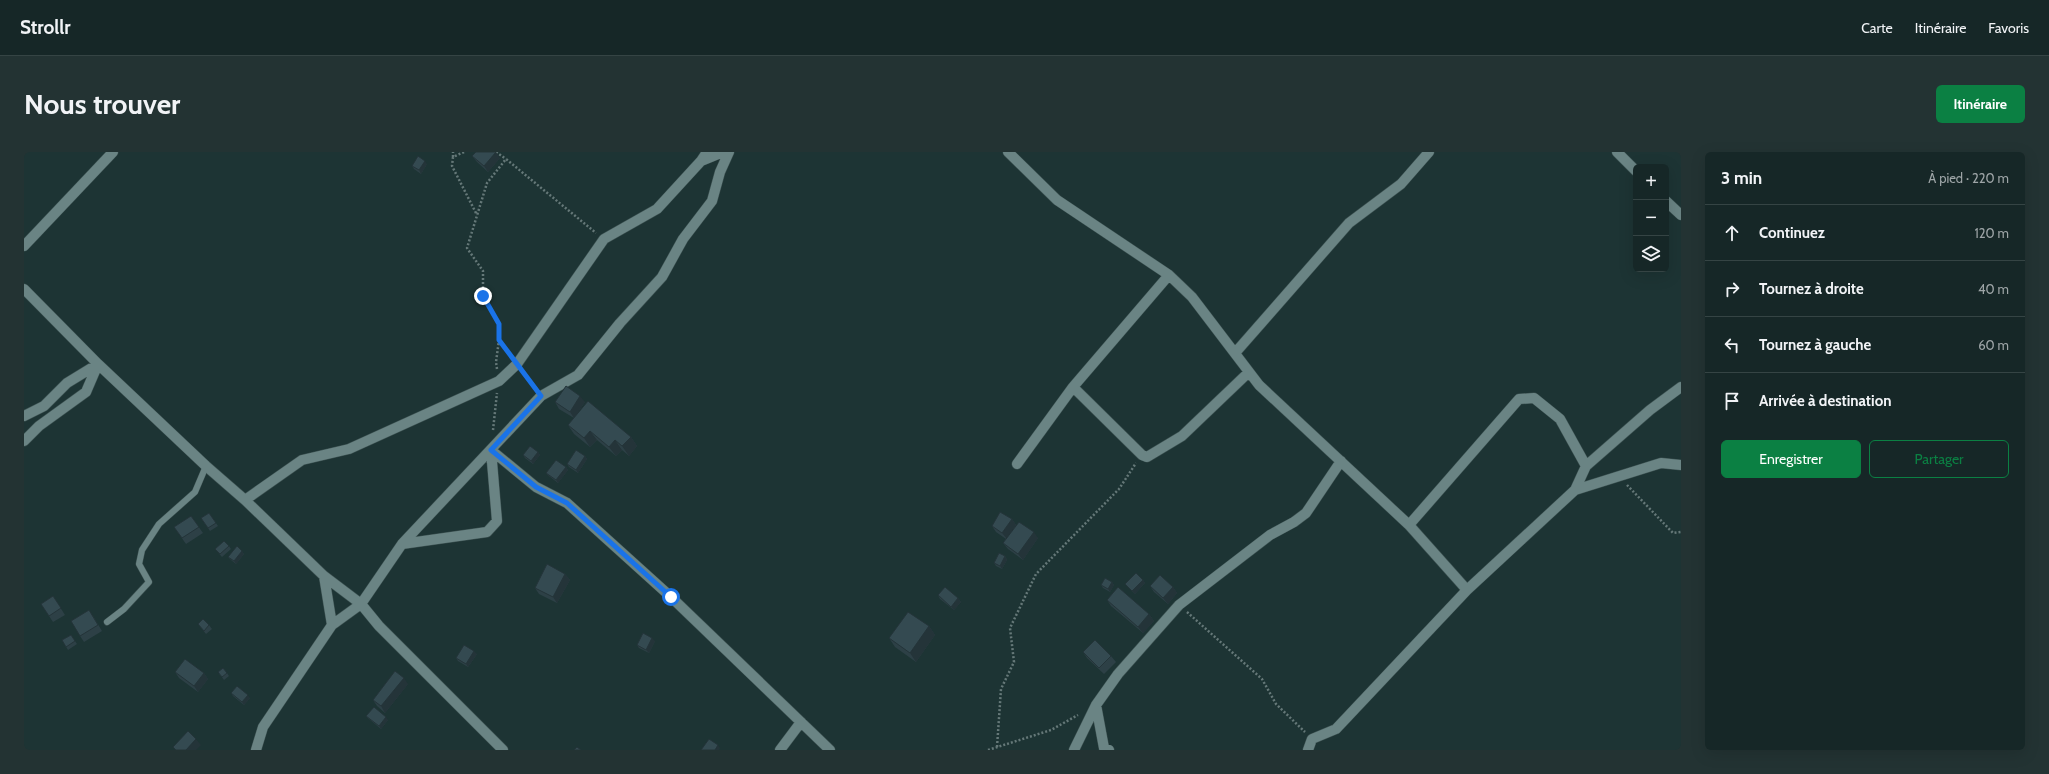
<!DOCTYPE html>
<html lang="fr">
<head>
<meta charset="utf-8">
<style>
	body { margin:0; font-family:Cabin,sans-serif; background:#233333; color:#f1f3f6 }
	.controls { position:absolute; right:12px; top:12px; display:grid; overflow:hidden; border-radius:6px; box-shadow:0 4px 16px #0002 }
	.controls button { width:36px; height:36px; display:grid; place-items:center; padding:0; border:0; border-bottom:1px solid #354444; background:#162727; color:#f1f3f6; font:20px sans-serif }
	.stop { position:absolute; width:12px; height:12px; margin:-9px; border:3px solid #1a73e8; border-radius:50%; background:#fff }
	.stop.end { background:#1a73e8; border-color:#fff; box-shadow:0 1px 4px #0008 }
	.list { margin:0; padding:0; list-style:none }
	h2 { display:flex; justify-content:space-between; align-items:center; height:52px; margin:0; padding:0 16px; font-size:17px }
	h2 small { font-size:13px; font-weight:400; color:#9ea5a7 }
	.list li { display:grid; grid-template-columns:26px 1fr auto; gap:12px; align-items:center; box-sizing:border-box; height:56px; padding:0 16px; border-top:1px solid #354444 }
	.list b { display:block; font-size:15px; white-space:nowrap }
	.list em { font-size:13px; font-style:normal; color:#9ea5a7 }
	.actions { display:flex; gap:8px; padding:12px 16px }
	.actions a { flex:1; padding:9px 0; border:1px solid #0b8043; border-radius:6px; text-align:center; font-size:14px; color:#0b8043 }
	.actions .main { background:#0b8043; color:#fff }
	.icon { flex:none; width:22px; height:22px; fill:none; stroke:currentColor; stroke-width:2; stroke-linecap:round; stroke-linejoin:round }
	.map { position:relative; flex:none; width:1657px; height:598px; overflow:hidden; border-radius:6px }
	header { display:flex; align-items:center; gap:24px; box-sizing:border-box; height:56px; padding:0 20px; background:#162727; border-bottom:1px solid #354444 }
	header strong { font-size:19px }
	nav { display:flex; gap:22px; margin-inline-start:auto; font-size:14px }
	.intro { display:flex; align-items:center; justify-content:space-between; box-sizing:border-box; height:96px; padding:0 24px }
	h1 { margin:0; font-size:28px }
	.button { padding:10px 18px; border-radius:6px; background:#0b8043; color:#fff; font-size:14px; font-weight:700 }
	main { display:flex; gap:24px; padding:0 24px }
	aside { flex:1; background:#162727; border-radius:6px; box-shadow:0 4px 16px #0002 }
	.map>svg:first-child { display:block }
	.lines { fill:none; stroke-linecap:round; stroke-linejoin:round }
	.lane-casing { stroke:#3d5252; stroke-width:7 }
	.street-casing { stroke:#3d5252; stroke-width:11 }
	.path { stroke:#657878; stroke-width:2.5; stroke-dasharray:2 2; stroke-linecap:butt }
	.lane { stroke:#6a8484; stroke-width:6 }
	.street { stroke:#6a8484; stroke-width:10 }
	.wall { fill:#2d4046 }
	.shaded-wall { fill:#243439 }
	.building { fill:#344a51; stroke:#243439 }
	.route { stroke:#1a73e8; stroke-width:5 }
</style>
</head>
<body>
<header>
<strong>Strollr</strong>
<nav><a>Carte</a><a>Itinéraire</a><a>Favoris</a></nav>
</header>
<div class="intro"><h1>Nous trouver</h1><a class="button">Itinéraire</a></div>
<main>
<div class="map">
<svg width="1657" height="598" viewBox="0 0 1657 598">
	<rect width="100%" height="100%" fill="#1d3434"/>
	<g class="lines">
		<defs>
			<path id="lane" d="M 83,470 L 100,457 L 125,430 L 115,412 L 118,398 L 135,372 L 171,340 L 182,314"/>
			<path id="street" d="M 984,0 L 1033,48 L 1145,123 L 1168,145 L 1235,233 L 1385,373 L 1443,438
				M 1593,0 L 1612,19
				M 677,9 L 699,0
				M 1642,49 L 1657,63
				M 0,94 L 89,0
				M 0,137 L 74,212 L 182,314 L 221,348 L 300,424
				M 1211,201 L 1325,71 L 1377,32 L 1405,0
				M 1049,235 L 1118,303 L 1123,305 L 1158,284 L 1225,220
				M 0,264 L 20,254 L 43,231 L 74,212 L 62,240 L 15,274 L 0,289
				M 467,298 L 512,335 L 543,351 L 647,445 L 806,598
				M 993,312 L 1049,235 L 1145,123
				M 1551,338 L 1637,311 L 1657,313
				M 221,348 L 278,308 L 325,297 L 475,229 L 493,212 L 580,87 L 633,57 L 677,9 L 683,0
				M 1385,373 L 1495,247 L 1510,246 L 1536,267 L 1562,314
				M 378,392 L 463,380 L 473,369 L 467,298
				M 308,473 L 300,424 L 337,452 L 355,474 L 479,598
				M 1072,553 L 1080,596 L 1085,598
				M 232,598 L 239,575 L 308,473 L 337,452 L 378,392 L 517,244 L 554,223 L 596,171 L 638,125 L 659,87 L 688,49 L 696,20 L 705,0
				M 756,598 L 777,570
				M 1050,598 L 1072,553 L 1094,522 L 1155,453 L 1246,383 L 1270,370 L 1282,361 L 1317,309
				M 1284,598 L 1288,587 L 1312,577 L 1443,438 L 1551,338 L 1562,314 L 1626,258 L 1657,235"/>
		</defs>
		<use href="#lane" class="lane-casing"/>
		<use href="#street" class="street-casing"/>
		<path class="path" d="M 440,0 L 429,5 L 428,14 L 453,63
			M 472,0 L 482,7
			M 429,5 L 429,0
			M 487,204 L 475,187 L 475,172 L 459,144 L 459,119 L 443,96 L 463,31 L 482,7 L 572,81
			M 473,217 L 472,210 L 475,188
			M 499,221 L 511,236
			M 469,278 L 473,241
			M 1603,333 L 1649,381 L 1657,380
			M 1163,460 L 1238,527 L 1252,552 L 1281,580
			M 973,595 L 977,537 L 990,510 L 986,476 L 1012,422 L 1095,337 L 1112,311
			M 964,598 L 1027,578 L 1054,563"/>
		<use href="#lane" class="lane"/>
		<use href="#street" class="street"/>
	</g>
	<path class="wall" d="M 448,4 L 476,6 L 464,20 L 453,10 Z
		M 403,12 L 397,22 L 390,17 L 388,14 Z
		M 531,250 L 561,250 L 552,263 L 607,285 L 613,294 L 605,304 L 598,298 L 592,304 L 573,288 L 566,295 L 550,282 L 544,273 L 550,266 L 535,257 Z
		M 514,300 L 516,303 L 509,312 L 501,306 L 499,303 Z
		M 561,304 L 563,307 L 554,321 L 545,315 L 543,312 Z
		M 542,315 L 544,318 L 534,331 L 525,324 L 522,321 Z
		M 185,361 L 194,374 L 186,379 L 177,366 Z
		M 167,364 L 179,381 L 162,392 L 150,375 Z
		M 988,367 L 992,373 L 1014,386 L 999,408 L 984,397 L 979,391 L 982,387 L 972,380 L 968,374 Z
		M 205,394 L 207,397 L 198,405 L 191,397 Z
		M 218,399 L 220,402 L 212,412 L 207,408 L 204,405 Z
		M 981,404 L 983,408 L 978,417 L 972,414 L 970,411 Z
		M 541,422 L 546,428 L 533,451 L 515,442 L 511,436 Z
		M 1119,428 L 1121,431 L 1111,442 L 1101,432 Z
		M 1088,430 L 1090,433 L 1086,440 L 1079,436 L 1077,433 Z
		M 1126,434 L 1149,435 L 1153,441 L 1144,452 L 1130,440 Z
		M 914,443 L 934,446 L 937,450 L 930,458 L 916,447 Z
		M 29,444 L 41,463 L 29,470 L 17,452 Z
		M 1083,448 L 1125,462 L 1130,469 L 1119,481 L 1087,454 Z
		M 69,464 L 78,479 L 60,490 L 56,484 Z
		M 174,472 L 185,473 L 188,477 L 182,482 Z
		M 905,474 L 911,483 L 892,510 L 871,495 L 865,486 Z
		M 47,483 L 53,492 L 44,498 L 38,488 Z
		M 631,489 L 625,501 L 615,496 L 613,493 Z
		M 1059,500 L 1087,504 L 1092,510 L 1080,522 L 1063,506 Z
		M 453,502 L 444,515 L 434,509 L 432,506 Z
		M 151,520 L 180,521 L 184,527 L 174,540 L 155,526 Z
		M 194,520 L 203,521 L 205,524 L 200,528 Z
		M 384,532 L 361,561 L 353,554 L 349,548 Z
		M 207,541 L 226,546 L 220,553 L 209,544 Z
		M 342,564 L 364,568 L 357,577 L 345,567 Z"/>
	<path class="shaded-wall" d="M 472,0 L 476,6 L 464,20 L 460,14 Z
		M 401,9 L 403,12 L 397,22 L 395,18 Z
		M 556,244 L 561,250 L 550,266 L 546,260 Z
		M 566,279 L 573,288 L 566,295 L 560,286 Z
		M 607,285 L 613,294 L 605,304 L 598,294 Z
		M 591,288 L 598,298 L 592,304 L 585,295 Z
		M 514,300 L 516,303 L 509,312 L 507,309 Z
		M 561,304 L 563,307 L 554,321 L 552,318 Z
		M 542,315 L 544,318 L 534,331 L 532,328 Z
		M 988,367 L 992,373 L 983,387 L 978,381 Z
		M 1010,380 L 1014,386 L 999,408 L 994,402 Z
		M 218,399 L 220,402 L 212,412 L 210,409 Z
		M 981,404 L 983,408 L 978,417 L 976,414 Z
		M 541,422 L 546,428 L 533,451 L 529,445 Z
		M 1119,428 L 1121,431 L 1111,442 L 1108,439 Z
		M 1088,430 L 1090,433 L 1086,440 L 1084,437 Z
		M 1149,435 L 1153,441 L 1144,452 L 1139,446 Z
		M 934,446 L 937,450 L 930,458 L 927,455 Z
		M 1125,462 L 1130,469 L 1119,481 L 1114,475 Z
		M 905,474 L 911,483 L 892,510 L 886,501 Z
		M 628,486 L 631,489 L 625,501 L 622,498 Z
		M 450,499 L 453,502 L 444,515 L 442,512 Z
		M 180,521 L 184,527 L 174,540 L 170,534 Z
		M 380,526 L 384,532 L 361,561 L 357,554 Z
		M 224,543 L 226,546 L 220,553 L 218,550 Z
		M 362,565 L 364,568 L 357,577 L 355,574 Z
		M 172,587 L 177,593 L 172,598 L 162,598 Z
		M 694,593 L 696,596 L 695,598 L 691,598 Z"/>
	<path class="building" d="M 452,0 L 472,0 L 460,14 L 448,4 Z
		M 394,4 L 401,9 L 395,18 L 388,14 Z
		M 542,234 L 556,244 L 546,260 L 531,250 Z
		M 564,249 L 607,285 L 598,294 L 591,288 L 585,295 L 566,279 L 560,286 L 544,273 Z
		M 506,294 L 514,300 L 507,309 L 499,303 Z
		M 552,298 L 561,304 L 552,318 L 543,312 Z
		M 532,308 L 542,315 L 532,328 L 522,321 Z
		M 976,360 L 988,367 L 978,381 L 968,374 Z
		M 185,361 L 192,371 L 184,376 L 177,366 Z
		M 167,364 L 175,375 L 158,386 L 150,375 Z
		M 995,370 L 1010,380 L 994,402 L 979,391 Z
		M 200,389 L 205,394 L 196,402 L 191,397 Z
		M 213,394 L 218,399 L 210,409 L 204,405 Z
		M 975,401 L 981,404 L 976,414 L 970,411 Z
		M 523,412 L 541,422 L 529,445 L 511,436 Z
		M 1112,421 L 1119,428 L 1108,439 L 1101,432 Z
		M 1136,423 L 1149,435 L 1139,446 L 1126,434 Z
		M 1081,426 L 1088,430 L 1084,437 L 1077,433 Z
		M 921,435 L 934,446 L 927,455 L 914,443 Z
		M 1094,435 L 1125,462 L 1114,475 L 1083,448 Z
		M 29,444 L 37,456 L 25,464 L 17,452 Z
		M 65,458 L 74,473 L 56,484 L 47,469 Z
		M 884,460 L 905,474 L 886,501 L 865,486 Z
		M 179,467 L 185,473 L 180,479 L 174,472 Z
		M 619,481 L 628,486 L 622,498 L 613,493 Z
		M 47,483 L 51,489 L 42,495 L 38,488 Z
		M 1071,488 L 1087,504 L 1075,516 L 1059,500 Z
		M 440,493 L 450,499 L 442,512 L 432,506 Z
		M 161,507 L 180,521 L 170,534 L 151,520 Z
		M 199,516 L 203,521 L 198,525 L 194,520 Z
		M 371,519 L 380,526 L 357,554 L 349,548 Z
		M 213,534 L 224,543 L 218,550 L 207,541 Z
		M 350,555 L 362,565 L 355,574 L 342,564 Z
		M 164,579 L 172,587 L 162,598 L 152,598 L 149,595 Z
		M 685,587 L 694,593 L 691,598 L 677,598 Z
		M 553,595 L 557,598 L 550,598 Z"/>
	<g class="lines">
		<path class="route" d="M 459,144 L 475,172 L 475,188 L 517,244 L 467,298 L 512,335 L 543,351 L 647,445"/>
	</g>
</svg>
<div class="controls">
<button>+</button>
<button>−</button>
<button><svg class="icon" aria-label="layers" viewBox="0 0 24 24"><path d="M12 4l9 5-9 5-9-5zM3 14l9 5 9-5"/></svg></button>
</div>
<div class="stop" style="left:647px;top:445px"></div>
<div class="stop end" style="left:459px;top:144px"></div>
</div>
<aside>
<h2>3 min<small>À pied · 220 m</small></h2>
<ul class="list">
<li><svg class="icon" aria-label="ahead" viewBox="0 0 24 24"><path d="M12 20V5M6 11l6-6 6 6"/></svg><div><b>Continuez</b></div><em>120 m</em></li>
<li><svg class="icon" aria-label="right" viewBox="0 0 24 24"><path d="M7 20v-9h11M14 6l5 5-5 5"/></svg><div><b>Tournez à droite</b></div><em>40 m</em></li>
<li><svg class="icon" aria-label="left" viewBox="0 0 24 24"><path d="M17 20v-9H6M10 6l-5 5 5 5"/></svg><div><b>Tournez à gauche</b></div><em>60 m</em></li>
<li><svg class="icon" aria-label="arrive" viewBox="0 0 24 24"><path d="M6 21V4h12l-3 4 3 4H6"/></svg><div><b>Arrivée à destination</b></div></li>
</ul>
<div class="actions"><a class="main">Enregistrer</a><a>Partager</a></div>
</aside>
</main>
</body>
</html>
